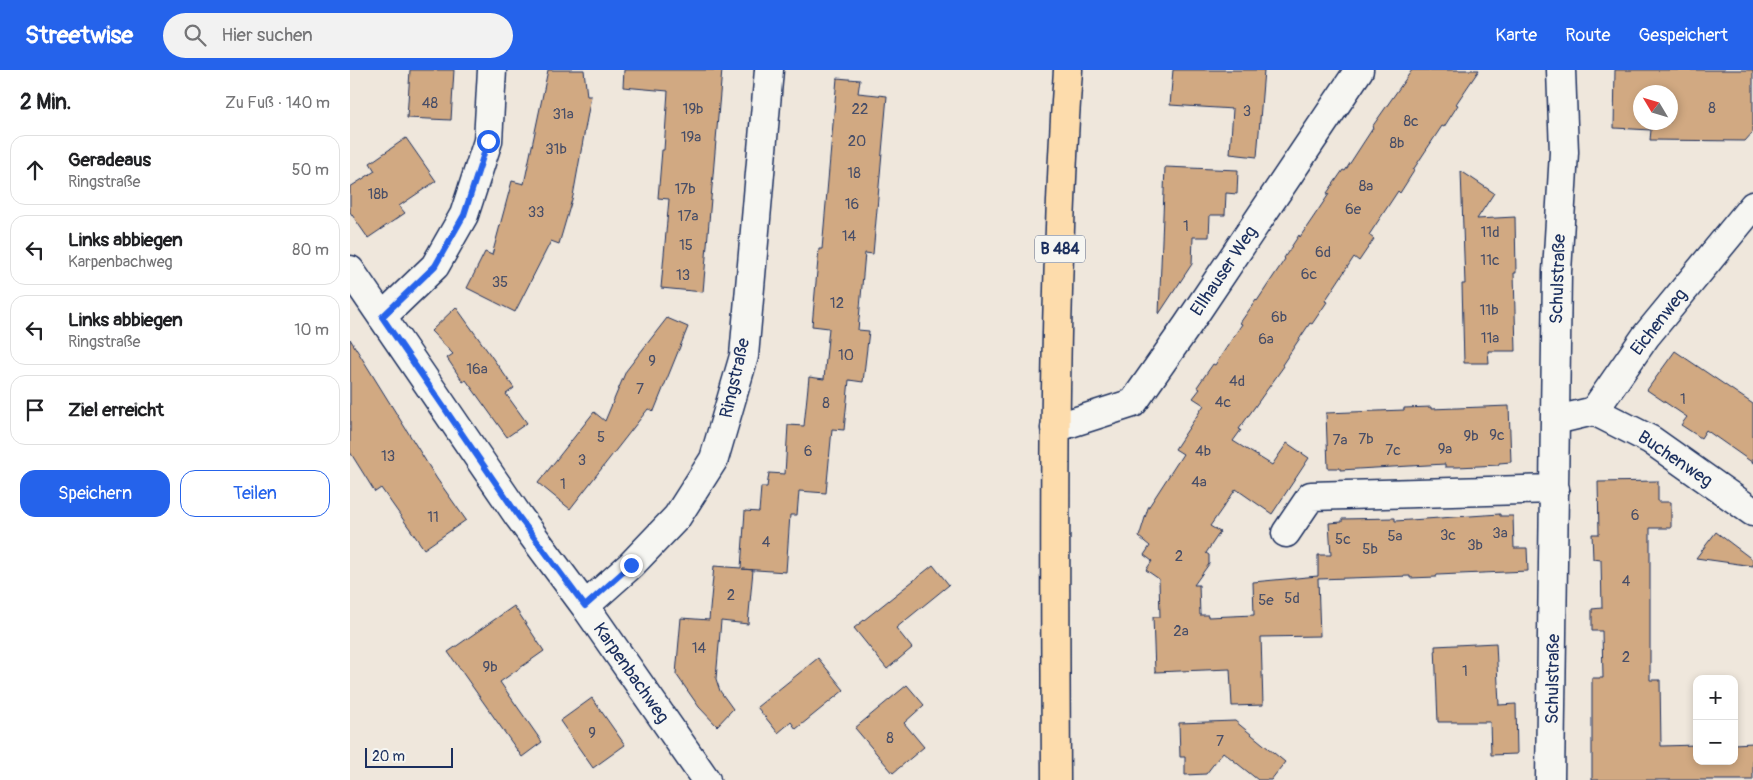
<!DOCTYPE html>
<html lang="de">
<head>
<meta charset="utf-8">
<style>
	body { margin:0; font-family:Pangolin,sans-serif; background:#f2f2f2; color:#202124 }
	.controls { position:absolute; right:15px; bottom:15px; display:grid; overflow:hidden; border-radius:10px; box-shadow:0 2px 8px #0003 }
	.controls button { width:45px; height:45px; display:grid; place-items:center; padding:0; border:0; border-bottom:1px solid #e0e0e0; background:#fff; color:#202124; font:25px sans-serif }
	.compass { position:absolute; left:1283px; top:15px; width:45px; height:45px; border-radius:50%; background:#fff; box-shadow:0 2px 8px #0003; rotate:308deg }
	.scale { position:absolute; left:15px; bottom:12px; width:88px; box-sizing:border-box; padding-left:5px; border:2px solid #1b2f5e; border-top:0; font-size:14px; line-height:18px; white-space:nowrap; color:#1b2f5e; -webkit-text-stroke:4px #f6f6f2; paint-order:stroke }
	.stop { position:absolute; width:15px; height:15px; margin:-11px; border:4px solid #2563eb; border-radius:50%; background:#fff }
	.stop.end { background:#2563eb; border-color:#fff; box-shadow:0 1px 5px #0008 }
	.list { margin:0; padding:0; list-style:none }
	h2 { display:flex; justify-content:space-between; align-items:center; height:65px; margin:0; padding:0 20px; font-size:21px }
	h2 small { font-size:16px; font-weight:400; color:#757577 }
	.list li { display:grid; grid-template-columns:32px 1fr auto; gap:15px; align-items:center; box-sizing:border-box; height:70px; margin:0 10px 10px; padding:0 10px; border:1px solid #e0e0e0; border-radius:15px }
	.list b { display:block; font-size:19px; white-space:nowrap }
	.list p { margin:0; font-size:16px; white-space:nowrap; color:#757577 }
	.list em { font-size:16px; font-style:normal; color:#757577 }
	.actions { display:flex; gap:10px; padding:15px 20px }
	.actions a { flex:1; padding:11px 0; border:1px solid #2563eb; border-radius:15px; text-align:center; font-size:18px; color:#2563eb }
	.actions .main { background:#2563eb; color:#fff }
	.icon { flex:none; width:28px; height:28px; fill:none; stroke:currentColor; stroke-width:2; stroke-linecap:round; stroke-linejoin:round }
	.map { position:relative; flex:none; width:1403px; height:710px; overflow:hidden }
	header { display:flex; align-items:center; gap:30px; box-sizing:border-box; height:70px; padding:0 25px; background:#2563eb; color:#fff }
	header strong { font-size:24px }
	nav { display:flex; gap:28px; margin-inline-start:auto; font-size:18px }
	.search { width:350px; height:45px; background:#f2f2f2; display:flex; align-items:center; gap:12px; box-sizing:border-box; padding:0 18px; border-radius:28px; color:#757577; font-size:19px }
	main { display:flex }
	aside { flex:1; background:#fff }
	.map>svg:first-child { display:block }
	.building { fill:#d1a982; stroke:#1b2f5e; fill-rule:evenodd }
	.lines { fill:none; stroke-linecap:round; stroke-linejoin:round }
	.minor-casing { stroke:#1b2f5e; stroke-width:31 }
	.major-casing { stroke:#1b2f5e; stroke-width:31 }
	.minor { stroke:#f6f6f2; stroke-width:28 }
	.major { stroke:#fddcac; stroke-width:28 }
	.route { stroke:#2563eb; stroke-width:6 }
	.labels { text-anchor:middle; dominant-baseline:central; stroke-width:4.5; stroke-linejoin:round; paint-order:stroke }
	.number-label { font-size:15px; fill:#484e67 }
	.shield { fill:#f6f6f2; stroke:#5d6b8a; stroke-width:1 }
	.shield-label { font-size:16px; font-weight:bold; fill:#1b2f5e }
	.street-label { font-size:18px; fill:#1b2f5e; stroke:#f6f6f2 }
</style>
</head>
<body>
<header>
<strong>Streetwise</strong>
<div class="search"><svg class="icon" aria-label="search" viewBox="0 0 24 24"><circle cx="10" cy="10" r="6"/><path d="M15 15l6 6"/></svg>Hier suchen</div>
<nav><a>Karte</a><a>Route</a><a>Gespeichert</a></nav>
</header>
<main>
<aside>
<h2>2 Min.<small>Zu Fuß · 140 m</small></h2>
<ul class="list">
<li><svg class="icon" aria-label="ahead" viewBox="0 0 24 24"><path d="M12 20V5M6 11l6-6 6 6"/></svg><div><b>Geradeaus</b><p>Ringstraße</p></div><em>50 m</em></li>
<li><svg class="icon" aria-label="left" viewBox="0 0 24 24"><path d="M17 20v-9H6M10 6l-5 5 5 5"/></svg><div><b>Links abbiegen</b><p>Karpenbachweg</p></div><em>80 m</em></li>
<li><svg class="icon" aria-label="left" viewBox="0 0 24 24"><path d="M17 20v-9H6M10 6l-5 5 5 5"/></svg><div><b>Links abbiegen</b><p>Ringstraße</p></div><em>10 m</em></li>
<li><svg class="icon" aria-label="arrive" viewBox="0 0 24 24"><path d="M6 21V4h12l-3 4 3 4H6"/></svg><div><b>Ziel erreicht</b></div></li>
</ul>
<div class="actions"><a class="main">Speichern</a><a>Teilen</a></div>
</aside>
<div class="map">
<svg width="1403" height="710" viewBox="0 0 1403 710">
	<rect width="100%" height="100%" fill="#efe7dc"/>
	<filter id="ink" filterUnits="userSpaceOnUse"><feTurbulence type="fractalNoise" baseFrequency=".02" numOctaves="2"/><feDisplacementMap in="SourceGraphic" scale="10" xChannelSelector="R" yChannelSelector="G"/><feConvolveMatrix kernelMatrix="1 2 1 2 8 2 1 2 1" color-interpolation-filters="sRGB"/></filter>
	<g filter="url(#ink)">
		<path class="building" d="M 60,0 L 104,0 L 101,50 L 57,48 Z
			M 198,0 L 234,0 L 237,26 L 241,26 L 223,126 L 209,174 L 201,171 L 165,242 L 117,218 L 135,182 L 142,185 L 162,111 L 174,114 Z
			M 274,0 L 372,0 L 353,222 L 311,218 L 319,129 L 308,128 L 312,80 L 314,80 L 318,21 L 273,17 Z
			M 823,0 L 914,0 L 907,87 L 880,84 L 883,39 L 820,35 Z
			M 1062,0 L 1129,0 L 1106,34 L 1108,35 L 1094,57 L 1092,56 L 1063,100 L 1064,101 L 1050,123 L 1048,121 L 1019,165 L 1024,169 L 1009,191 L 1004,187 L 975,231 L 977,232 L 962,254 L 960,253 L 932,295 L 934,296 L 889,359 L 891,360 L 883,371 L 922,395 L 937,373 L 959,388 L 922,444 L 886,419 L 860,456 L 870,462 L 856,483 L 859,485 L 859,494 L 844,515 L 849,515 L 850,545 L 858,545 L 858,547 L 904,545 L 903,512 L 968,506 L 968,485 L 981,485 L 979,453 L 992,452 L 992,449 L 1045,448 L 1045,451 L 1150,444 L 1150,446 L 1163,446 L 1164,478 L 1177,478 L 1178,501 L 1087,505 L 1086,507 L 1060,508 L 1060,506 L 968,509 L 970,566 L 911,567 L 913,635 L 882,636 L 880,599 L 805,602 L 803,547 L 810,547 L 809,509 L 796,500 L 802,491 L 794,485 L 800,476 L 789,467 L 798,438 L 833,384 L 825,379 L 854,335 L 843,328 L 850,319 L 847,317 L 863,294 L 865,295 L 892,254 L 890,253 L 906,230 L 907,231 L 935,189 L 934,188 L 949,165 L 950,167 L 979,124 L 977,123 L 993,100 L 995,101 L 1023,58 L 1022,57 Z
			M 1265,0 L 1403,0 L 1403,62 L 1395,71 L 1300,70 L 1301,60 L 1264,58 ZM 1290,22 L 1320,22 L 1320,52 L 1290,52 Z
			M 487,8 L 510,10 L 508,23 L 537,26 L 523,184 L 515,183 L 508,260 L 519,261 L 513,312 L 499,310 L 494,360 L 482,359 L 476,423 L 449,421 L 447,445 L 440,445 L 436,502 L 392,499 L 403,500 L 398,554 L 371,551 L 366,609 L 370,621 L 383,639 L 367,656 L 349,637 L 326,604 L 331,548 L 359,550 L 364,496 L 391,498 L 395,441 L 409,442 L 411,417 L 417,417 L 419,403 L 435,404 L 438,355 L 454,356 L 459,307 L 474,309 L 479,258 L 462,256 L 469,179 L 472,179 Z
			M 56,68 L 86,111 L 49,136 L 55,143 L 18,168 L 0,142 L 0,117 L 25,101 L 20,93 Z
			M 815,97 L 888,100 L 887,124 L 876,123 L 875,145 L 860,145 L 859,167 L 843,167 L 842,194 L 809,244 Z
			M 1111,101 L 1144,123 L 1127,149 L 1165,147 L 1166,203 L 1164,203 L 1166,281 L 1138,281 L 1139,293 L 1114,293 L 1112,214 L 1115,214 Z
			M 106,237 L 164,318 L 156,324 L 177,353 L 157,367 L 116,310 L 113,312 L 97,288 L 103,284 L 81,261 Z
			M 317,248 L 338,257 L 304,341 L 298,339 L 220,439 L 188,413 L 244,342 L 255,351 L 276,301 Z
			M 0,269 L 87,409 L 116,450 L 74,479 L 31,418 L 25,422 L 0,382 Z
			M 1325,281 L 1403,334 L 1403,393 L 1356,360 L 1351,368 L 1331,355 L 1337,347 L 1297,320 Z
			M 1159,336 L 1161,392 L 1149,393 L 1149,395 L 1108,397 L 1095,397 L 1095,394 L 990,400 L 990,398 L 978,398 L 976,343 L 1054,340 L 1054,338 L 1081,337 L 1081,339 Z
			M 1308,411 L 1308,432 L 1321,432 L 1321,458 L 1300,458 L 1300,610 L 1310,610 L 1311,676 L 1347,675 L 1347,691 L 1384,691 L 1384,674 L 1403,673 L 1403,710 L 1242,710 L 1242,608 L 1253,608 L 1252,561 L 1242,561 L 1242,539 L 1252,538 L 1251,490 L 1243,489 L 1242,464 L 1249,464 L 1248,412 Z
			M 1366,462 L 1403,490 L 1403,496 L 1346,488 Z
			M 583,495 L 599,515 L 546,558 L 562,578 L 537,599 L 504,558 Z
			M 164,536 L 194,581 L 150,612 L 192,672 L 172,687 L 98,582 Z
			M 1146,573 L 1149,635 L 1166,634 L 1167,684 L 1141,685 L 1140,652 L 1088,652 L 1085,576 Z
			M 468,588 L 494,620 L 446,659 L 441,652 L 428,663 L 407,637 Z
			M 557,615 L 574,635 L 554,653 L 574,677 L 543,703 L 505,658 Z
			M 242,628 L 275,675 L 243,698 L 210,651 Z
			M 885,651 L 935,692 L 921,710 L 908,710 L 873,682 L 856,704 L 835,705 L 835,687 L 830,687 L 829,653 Z"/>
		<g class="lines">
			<defs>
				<path id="minor" d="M 0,200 L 169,447 L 235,536 L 356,710
					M 32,247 L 85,196 L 114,145 L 138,71 L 142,0
					M 1244,341 L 1301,370 L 1403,442
					M 1206,350 L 1244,341 L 1296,266 L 1403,136
					M 705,358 L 783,333 L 837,256 L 1009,0
					M 936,463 L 961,426 L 1205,419
					M 235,536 L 281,495 L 327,447 L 364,389 L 394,286 L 419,0
					M 1200,710 L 1207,202 L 1214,82 L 1211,0"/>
				<path id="major" d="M 706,710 C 705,473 702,236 718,0"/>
			</defs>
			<use href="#minor" class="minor-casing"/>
			<use href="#major" class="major-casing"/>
			<use href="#minor" class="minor"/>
			<use href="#major" class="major"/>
		</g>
	</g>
	<g class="lines" filter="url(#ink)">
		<path class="route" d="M 138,71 L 114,145 L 85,196 L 32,247 L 169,447 L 235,536 L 281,495"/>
	</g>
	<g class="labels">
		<g class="number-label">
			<text x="80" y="33">48</text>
			<text x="1362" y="38">8</text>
			<text x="343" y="39">19b</text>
			<text x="510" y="39">22</text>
			<text x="897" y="41">3</text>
			<text x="213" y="44">31a</text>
			<text x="1061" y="51">8c</text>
			<text x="341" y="67">19a</text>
			<text x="507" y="71">20</text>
			<text x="1047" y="73">8b</text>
			<text x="206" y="79">31b</text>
			<text x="504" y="103">18</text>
			<text x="1016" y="116">8a</text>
			<text x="335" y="119">17b</text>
			<text x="28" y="124">18b</text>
			<text x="502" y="134">16</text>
			<text x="1003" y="139">6e</text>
			<text x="186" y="142">33</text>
			<text x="338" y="146">17a</text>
			<text x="836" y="156">1</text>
			<text x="1140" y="162">11d</text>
			<text x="499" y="166">14</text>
			<text x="336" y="175">15</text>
			<text x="973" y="182">6d</text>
			<text x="1140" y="190">11c</text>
			<text x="959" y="204">6c</text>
			<text x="333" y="205">13</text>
			<text x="150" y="212">35</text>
			<text x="487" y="233">12</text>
			<text x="1139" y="240">11b</text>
			<text x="929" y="247">6b</text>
			<text x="1140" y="268">11a</text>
			<text x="916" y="269">6a</text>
			<text x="496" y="285">10</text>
			<text x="302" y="291">9</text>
			<text x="127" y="299">16a</text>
			<text x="887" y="311">4d</text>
			<text x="290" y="319">7</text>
			<text x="1333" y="329">1</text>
			<text x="873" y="332">4c</text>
			<text x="476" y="333">8</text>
			<text x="1147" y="365">9c</text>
			<text x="1121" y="366">9b</text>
			<text x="251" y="367">5</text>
			<text x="1016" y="369">7b</text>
			<text x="990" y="370">7a</text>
			<text x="1095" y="379">9a</text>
			<text x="1043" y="380">7c</text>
			<text x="458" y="381">6</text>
			<text x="853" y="381">4b</text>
			<text x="38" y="386">13</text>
			<text x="232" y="390">3</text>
			<text x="849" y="412">4a</text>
			<text x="213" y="414">1</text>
			<text x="1285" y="445">6</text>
			<text x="83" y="447">11</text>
			<text x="1150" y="463">3a</text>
			<text x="1098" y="465">3c</text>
			<text x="1045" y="466">5a</text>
			<text x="993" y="469">5c</text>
			<text x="416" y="472">4</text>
			<text x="1125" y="475">3b</text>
			<text x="1020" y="479">5b</text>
			<text x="829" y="486">2</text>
			<text x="1276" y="511">4</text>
			<text x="381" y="525">2</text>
			<text x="942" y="528">5d</text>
			<text x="916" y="530">5e</text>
			<text x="831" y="561">2a</text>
			<text x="349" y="578">14</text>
			<text x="1276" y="587">2</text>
			<text x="140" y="597">9b</text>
			<text x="1115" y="601">1</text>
			<text x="242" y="663">9</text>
			<text x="540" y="668">8</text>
			<text x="870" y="671">7</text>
		</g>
		<rect class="shield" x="685" y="165.5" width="50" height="27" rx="4"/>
		<g class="shield-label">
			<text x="710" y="179">B 484</text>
		</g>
		<g class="street-label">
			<text transform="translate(874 201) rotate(-56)">Ellhauser Weg</text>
			<text transform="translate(1208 209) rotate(-88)">Schulstraße</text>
			<text transform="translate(1309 252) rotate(-52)">Eichenweg</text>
			<text transform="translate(385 308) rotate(-77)">Ringstraße</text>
			<text transform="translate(1325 389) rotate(34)">Buchenweg</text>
			<text transform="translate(281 603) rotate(55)">Karpenbachweg</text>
			<text transform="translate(1203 609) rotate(-89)">Schulstraße</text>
		</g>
	</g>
</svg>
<div class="controls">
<button>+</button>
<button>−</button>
</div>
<svg class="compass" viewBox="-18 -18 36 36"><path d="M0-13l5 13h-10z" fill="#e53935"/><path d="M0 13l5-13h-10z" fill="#757577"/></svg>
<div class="scale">20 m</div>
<div class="stop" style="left:138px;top:71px"></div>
<div class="stop end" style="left:281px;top:495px"></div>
</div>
</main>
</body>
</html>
